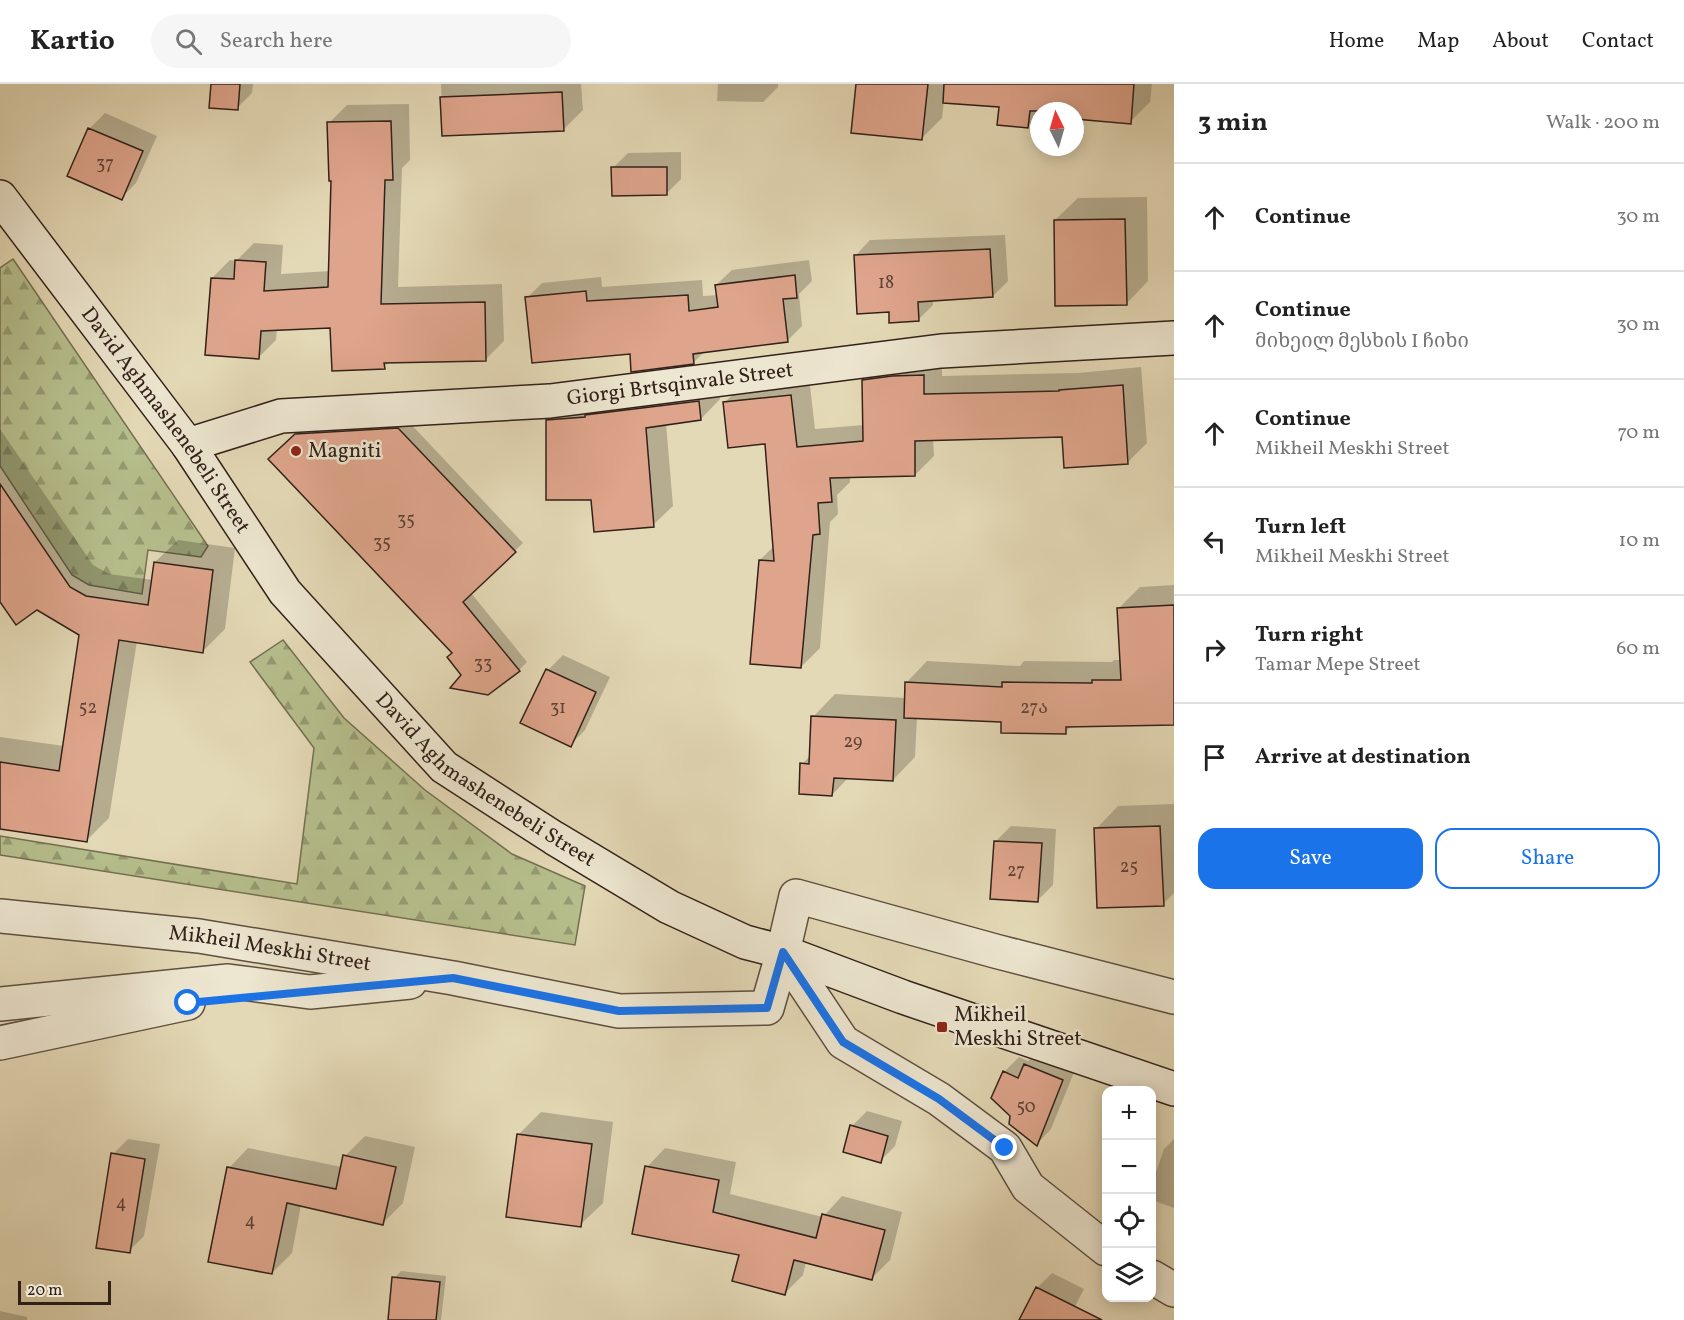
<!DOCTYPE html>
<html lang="en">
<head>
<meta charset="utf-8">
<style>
	body { margin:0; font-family:Vollkorn,"Noto Serif Georgian",serif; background:#f6f6f6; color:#222 }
	.controls { position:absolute; right:18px; bottom:18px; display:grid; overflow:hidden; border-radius:12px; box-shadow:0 3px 15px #0003 }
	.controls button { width:54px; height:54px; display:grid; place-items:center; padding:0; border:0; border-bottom:2px solid #e0e0e0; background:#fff; color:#222; font:30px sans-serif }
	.compass { position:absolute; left:1030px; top:18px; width:54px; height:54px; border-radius:50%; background:#fff; box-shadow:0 3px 15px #0003; rotate:355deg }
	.scale { position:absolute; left:18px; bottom:15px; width:93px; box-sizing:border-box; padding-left:6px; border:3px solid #322119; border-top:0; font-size:16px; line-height:21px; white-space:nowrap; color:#322119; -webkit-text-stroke:4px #ede6d0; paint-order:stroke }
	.stop { position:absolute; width:18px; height:18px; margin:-14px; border:4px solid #1a73e8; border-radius:50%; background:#fff }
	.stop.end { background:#1a73e8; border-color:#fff; box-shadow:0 2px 6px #0008 }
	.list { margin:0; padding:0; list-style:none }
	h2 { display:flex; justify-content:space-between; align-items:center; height:78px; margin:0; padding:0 24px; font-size:26px }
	h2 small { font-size:20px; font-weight:400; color:#767676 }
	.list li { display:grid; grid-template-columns:39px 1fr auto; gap:18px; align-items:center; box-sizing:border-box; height:108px; padding:0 24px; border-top:2px solid #e0e0e0 }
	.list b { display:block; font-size:22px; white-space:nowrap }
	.list p { margin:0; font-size:20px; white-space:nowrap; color:#767676 }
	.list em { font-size:20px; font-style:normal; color:#767676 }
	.actions { display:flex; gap:12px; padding:18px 24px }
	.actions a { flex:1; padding:14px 0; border:2px solid #1a73e8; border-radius:18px; text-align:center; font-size:21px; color:#1a73e8 }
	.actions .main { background:#1a73e8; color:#fff }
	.icon { flex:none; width:33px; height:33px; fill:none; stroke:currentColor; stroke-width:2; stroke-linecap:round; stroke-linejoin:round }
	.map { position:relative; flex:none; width:1174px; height:1236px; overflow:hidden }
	header { display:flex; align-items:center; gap:36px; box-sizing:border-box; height:84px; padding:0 30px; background:#fff; border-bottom:2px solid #e0e0e0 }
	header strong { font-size:28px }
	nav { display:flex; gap:33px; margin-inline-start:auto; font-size:21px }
	.search { width:420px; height:54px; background:#f6f6f6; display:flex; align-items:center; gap:15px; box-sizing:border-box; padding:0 21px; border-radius:33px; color:#767676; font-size:22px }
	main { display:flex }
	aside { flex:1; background:#fff }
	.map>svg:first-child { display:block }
	.forest { fill:url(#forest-firs); stroke:#747053; stroke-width:1.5 }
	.shadow { fill:#0003 }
	.building { fill:#dfa58c; stroke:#322119; stroke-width:1.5 }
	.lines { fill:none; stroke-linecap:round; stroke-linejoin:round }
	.street-casing { stroke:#5e4f40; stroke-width:36 }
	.secondary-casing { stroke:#322119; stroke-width:36 }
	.street { stroke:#ede6d0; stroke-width:33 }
	.secondary { stroke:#ede6d0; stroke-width:33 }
	.route { stroke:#1a73e8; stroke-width:8 }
	.poi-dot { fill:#8f2418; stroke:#ede6d0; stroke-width:2 }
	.labels { text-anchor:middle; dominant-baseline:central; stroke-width:5; stroke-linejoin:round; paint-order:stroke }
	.number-label { font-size:18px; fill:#5d4236 }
	.street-label { font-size:21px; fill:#322119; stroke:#ede6d0 }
	.poi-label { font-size:21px; fill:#322119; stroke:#ede6d0; text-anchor:start }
</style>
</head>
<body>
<header>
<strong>Kartio</strong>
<div class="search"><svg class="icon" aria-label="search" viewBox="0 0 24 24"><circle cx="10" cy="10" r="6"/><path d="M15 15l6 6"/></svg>Search here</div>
<nav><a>Home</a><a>Map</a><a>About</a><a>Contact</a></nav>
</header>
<main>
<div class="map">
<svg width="1174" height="1236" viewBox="0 0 1174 1236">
	<defs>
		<pattern id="forest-firs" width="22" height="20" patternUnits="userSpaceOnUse" patternTransform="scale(1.5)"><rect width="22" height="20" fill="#b6bf8d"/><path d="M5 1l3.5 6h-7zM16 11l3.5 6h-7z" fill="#959b72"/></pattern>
	</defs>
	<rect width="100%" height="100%" fill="#e4d9b6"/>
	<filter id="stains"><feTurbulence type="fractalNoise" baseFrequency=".00333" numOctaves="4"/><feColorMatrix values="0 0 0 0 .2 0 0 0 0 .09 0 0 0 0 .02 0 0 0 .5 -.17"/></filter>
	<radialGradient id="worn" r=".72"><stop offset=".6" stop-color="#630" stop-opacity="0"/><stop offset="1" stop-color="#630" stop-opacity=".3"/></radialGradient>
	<path class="forest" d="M 13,175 L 208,462 L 201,473 L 148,466 L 142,510 L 89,501 L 72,491 L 0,382 L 0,184 Z
		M 283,556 L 344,634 L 425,706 L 512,770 L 585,802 L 575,861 L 0,771 L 0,752 L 297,800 L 314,664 L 250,578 Z"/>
	<path class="shadow" d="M 213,0 L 253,0 L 252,9 L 237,24 Z
		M 441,0 L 581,0 L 583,26 L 563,46 L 443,50 Z
		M 718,0 L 778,0 L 778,3 L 763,18 L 717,17 Z
		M 857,0 L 1152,0 L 1150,18 L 1130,38 L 1075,27 L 1039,27 L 1039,31 L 1028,42 L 1000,22 L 944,17 L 942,34 L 922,54 Z
		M 409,20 L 410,76 L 402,84 L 398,203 L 502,200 L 504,257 L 486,275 L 389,278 L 384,283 L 331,242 L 277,244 L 276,256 L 258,274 L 212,194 L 230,176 L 236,177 L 254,159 L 283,161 L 281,190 L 330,187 L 333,96 L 329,39 L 347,21 Z
		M 105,29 L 157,52 L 136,99 L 121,114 L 69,91 L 90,44 Z
		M 681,68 L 681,95 L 666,110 L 613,84 L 628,69 Z
		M 1147,113 L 1148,197 L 1126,220 L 1055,136 L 1078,114 Z
		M 1005,151 L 1008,197 L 993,212 L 933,215 L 933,221 L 918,236 L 855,172 L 870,156 Z
		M 809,176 L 812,197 L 799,210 L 802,242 L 787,257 L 705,267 L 694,278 L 632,268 L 527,214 L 542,199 L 601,193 L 602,203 L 702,196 L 703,212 L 718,211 L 716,201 L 732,186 Z
		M 942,273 L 942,292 L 1078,289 L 1141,283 L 1147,359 L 1128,378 L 1064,352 L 933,355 L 934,372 L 915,391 L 850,392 L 850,398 L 837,411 L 838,430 L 830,438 L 820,564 L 801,583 L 760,476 L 774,462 L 767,358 L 724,319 L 743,300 L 809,293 L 815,345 L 864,341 L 863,297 L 882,278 Z
		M 718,298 L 720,315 L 701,335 L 666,339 L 673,422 L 653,441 L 592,414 L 547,337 L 567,317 Z
		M 407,336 L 523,459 L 471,509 L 527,578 L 519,586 L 463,591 L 454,569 L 278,366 L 305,342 Z
		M 0,345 L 93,481 L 109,490 L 153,496 L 155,478 L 178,456 L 235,464 L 225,545 L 203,567 L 137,557 L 109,734 L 86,757 L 0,743 L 0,653 L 64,662 L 80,550 L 37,524 L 0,515 Z
		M 1174,501 L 1174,640 L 1073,641 L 1065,648 L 1002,637 L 917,633 L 915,673 L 893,696 L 849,693 L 832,711 L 802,680 L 811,671 L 813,633 L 835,610 L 906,614 L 906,599 L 927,577 L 1020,582 L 1024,577 L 1112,578 L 1114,576 L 1121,576 L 1119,524 L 1140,503 Z
		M 563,571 L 610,593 L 585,646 L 570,661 L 548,586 Z
		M 1174,720 L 1174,809 L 1163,820 L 1096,745 L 1118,722 Z
		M 1011,742 L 1056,745 L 1053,801 L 1038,816 L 996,757 Z
		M 1040,966 L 1077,981 L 1051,1045 L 1037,1060 L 1012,1032 L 1004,988 L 1019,973 L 1028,977 Z
		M 867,1027 L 902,1037 L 895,1062 L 880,1077 L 852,1042 Z
		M 541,1028 L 613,1038 L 603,1119 L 580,1141 L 518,1051 Z
		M 365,1052 L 415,1063 L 403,1119 L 383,1139 L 301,1121 L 292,1169 L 272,1189 L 229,1084 L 248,1064 L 342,1083 L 345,1072 Z
		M 128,1055 L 160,1060 L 144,1152 L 129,1167 L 113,1070 Z
		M 1174,1055 L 1174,1124 L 1152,1116 L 1152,1100 L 1164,1065 Z
		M 665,1064 L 736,1078 L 730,1110 L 823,1133 L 842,1112 L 902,1128 L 890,1176 L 871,1195 L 806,1178 L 803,1191 L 785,1209 L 647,1083 Z
		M 401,1187 L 446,1192 L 441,1236 L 389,1236 L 394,1194 Z
		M 1052,1189 L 1084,1205 L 1068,1236 L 1020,1236 L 1037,1204 Z
		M 0,1227 L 27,1233 L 27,1236 L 0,1236 Z"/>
	<path class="building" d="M 211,0 L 240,0 L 238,26 L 209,24 Z
		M 856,0 L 928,0 L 922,56 L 851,49 Z
		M 944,0 L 1134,0 L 1131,40 L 1075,35 L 1075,27 L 1030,27 L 1028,44 L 997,41 L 999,23 L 943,19 Z
		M 562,8 L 564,47 L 442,52 L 440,13 Z
		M 391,37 L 393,96 L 385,96 L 381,220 L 485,218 L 486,277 L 384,279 L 385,285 L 332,287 L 330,244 L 261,247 L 259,275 L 205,271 L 211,194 L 234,195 L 235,176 L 266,178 L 264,207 L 328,203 L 331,97 L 329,97 L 327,38 Z
		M 88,44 L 143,67 L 122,116 L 67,92 Z
		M 611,83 L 667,83 L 667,111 L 612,112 Z
		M 1125,135 L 1127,221 L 1055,222 L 1054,136 Z
		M 990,165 L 993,213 L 918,218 L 919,237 L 889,239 L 889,228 L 857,230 L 854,171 Z
		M 795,191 L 797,214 L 783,215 L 788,258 L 693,270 L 694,280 L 631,288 L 630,270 L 532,279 L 525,213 L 586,207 L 587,217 L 688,211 L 689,227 L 718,223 L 715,201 Z
		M 924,291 L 924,310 L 1059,307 L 1059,306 L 1123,301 L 1128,380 L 1064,384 L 1062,353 L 915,357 L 915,392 L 830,394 L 832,418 L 818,419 L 820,450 L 813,451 L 801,584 L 750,580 L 759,476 L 774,477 L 765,360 L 728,364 L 723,318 L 791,311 L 797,363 L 863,357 L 862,296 L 892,292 Z
		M 699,317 L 701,336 L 646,344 L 654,443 L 594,448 L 591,416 L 546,416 L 546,336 L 585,333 L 585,331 Z
		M 398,344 L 516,468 L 463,518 L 520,587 L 488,611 L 450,604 L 461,591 L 447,573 L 452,569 L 268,375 L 295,350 Z
		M 0,400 L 70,503 L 86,512 L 148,521 L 154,478 L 213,486 L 203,569 L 119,556 L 87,758 L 0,745 L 0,678 L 59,687 L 79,551 L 37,526 L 16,541 L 0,518 Z
		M 1174,521 L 1174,641 L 1066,643 L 1066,650 L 1001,649 L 1001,638 L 904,634 L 905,598 L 1002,603 L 1002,598 L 1092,599 L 1092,596 L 1121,596 L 1117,524 Z
		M 546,585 L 596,608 L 571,663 L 520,639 Z
		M 811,632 L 896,636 L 893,697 L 834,694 L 832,712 L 799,710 L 800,679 L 809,680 Z
		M 1160,742 L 1164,822 L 1097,824 L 1094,744 Z
		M 994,757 L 1042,759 L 1038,818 L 990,815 Z
		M 1024,980 L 1063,996 L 1037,1062 L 1009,1040 L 1010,1032 L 991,1014 L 1003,987 L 1018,994 Z
		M 850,1041 L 888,1052 L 881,1079 L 843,1068 Z
		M 517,1050 L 592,1060 L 581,1143 L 506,1133 Z
		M 111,1069 L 145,1075 L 130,1169 L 96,1164 Z
		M 343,1071 L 396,1083 L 383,1141 L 287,1119 L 272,1190 L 208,1178 L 227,1083 L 336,1105 Z
		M 645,1082 L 719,1096 L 713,1128 L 816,1154 L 822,1130 L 885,1146 L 872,1196 L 794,1176 L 785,1211 L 732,1197 L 739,1171 L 632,1150 Z
		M 392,1193 L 440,1198 L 436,1236 L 388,1236 Z
		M 1036,1203 L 1102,1236 L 1019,1236 Z"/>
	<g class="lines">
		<defs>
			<g id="street">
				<path id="s1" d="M 0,832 L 199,852 L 453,894 L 619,927 L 767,924 L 783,868 L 796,812 L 995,867 L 1174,913"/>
				<path d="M 783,868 L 843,958 L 939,1015 L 1005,1064 L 1028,1103 L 1106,1165"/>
				<path d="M 0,920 L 228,897 L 310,908 L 410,898"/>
				<path d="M 0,959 L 188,919"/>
				<path d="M 1152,1193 L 1174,1206"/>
			</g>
			<g id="secondary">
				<path id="s2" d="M 0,113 L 188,361 L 285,508 L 444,683 L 554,754 L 669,823 L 745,858 L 783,868 L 903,913 L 1174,1005"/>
				<path id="s3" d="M 188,361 L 281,332 L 550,317 L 941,267 L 1174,254"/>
			</g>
		</defs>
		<use href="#street" class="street-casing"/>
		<use href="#secondary" class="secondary-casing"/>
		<use href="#street" class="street"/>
		<use href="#secondary" class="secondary"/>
	</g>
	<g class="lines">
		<path class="route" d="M 188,919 L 453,894 L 619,927 L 767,924 L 783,868 L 843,958 L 939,1015 L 1005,1064"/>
	</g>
	<g class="poi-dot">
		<circle cx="296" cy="367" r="6"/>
		<rect x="936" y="937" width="12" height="12" rx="3"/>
	</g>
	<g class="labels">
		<g class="number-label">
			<text x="105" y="80">37</text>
			<text x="886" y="199">18</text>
			<text x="406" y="436">35</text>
			<text x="382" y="459">35</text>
			<text x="483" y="580">33</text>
			<text x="88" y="624">52</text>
			<text x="558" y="624">31</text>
			<text x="1034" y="624">27ა</text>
			<text x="853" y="658">29</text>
			<text x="1129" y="783">25</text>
			<text x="1016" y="787">27</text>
			<text x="1026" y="1023">50</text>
			<text x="121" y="1119">4</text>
			<text x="250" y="1137">4</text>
		</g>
		<g class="street-label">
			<text stroke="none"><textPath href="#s3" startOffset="498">Giorgi Brtsqinvale Street</textPath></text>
			<text stroke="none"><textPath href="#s2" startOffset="278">David Aghmashenebeli Street</textPath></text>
			<text stroke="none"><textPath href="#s2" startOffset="764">David Aghmashenebeli Street</textPath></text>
			<text stroke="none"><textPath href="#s1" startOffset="272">Mikheil Meskhi Street</textPath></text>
		</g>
		<g class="poi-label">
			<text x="308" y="367">Magniti</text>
			<text x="954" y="931">Mikheil<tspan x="954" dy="24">Meskhi Street</tspan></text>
		</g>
	</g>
	<rect width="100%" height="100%" filter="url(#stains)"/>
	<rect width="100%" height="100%" fill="url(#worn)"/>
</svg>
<div class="controls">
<button>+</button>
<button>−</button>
<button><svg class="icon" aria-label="locate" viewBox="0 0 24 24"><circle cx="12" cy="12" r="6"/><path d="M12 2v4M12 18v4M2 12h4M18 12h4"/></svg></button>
<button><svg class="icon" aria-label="layers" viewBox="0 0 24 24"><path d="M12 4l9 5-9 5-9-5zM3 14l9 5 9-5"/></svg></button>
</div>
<svg class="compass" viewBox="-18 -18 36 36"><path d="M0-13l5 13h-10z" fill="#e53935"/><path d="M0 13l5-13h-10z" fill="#767676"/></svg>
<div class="scale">20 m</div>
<div class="stop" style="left:188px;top:919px"></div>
<div class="stop end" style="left:1005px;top:1064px"></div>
</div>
<aside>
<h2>3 min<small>Walk · 200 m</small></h2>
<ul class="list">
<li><svg class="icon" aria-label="ahead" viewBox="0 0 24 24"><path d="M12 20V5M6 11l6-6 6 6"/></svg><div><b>Continue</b></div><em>30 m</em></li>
<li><svg class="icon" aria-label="ahead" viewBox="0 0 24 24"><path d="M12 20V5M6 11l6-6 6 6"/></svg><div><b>Continue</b><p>მიხეილ მესხის I ჩიხი</p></div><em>30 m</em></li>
<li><svg class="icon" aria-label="ahead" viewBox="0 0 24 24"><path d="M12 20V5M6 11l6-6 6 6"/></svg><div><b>Continue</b><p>Mikheil Meskhi Street</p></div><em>70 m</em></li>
<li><svg class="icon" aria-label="left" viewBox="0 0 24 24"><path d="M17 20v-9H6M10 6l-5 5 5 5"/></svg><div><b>Turn left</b><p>Mikheil Meskhi Street</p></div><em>10 m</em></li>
<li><svg class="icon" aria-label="right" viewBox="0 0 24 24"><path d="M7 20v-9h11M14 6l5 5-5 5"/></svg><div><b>Turn right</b><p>Tamar Mepe Street</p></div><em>60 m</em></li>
<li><svg class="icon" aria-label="arrive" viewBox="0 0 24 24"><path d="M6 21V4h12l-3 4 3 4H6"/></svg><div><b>Arrive at destination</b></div></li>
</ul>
<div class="actions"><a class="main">Save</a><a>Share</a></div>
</aside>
</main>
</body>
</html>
